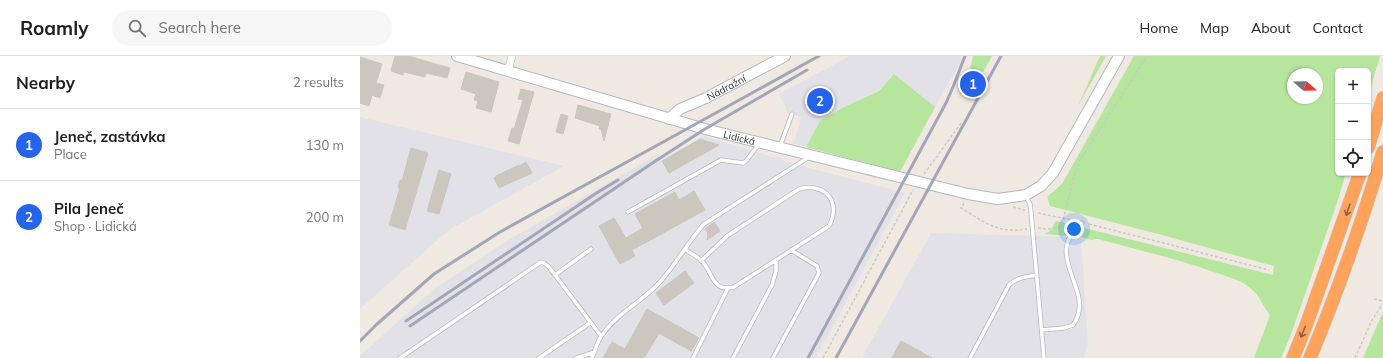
<!DOCTYPE html>
<html lang="en">
<head>
<meta charset="utf-8">
<style>
	body { margin:0; font-family:Mulish,sans-serif; background:#f6f6f6; color:#202124 }
	.controls { position:absolute; right:12px; top:12px; display:grid; overflow:hidden; border-radius:6px; box-shadow:0 1px 3px #0004 }
	.controls button { width:36px; height:36px; display:grid; place-items:center; padding:0; border:0; border-bottom:1px solid #e0e0e0; background:#fff; color:#202124; font:20px sans-serif }
	.compass { position:absolute; left:927px; top:12px; width:36px; height:36px; border-radius:50%; background:#fff; box-shadow:0 1px 3px #0004; rotate:110deg }
	.you { position:absolute; left:714px; top:173px; width:14px; height:14px; margin:-10px; border:3px solid #fff; border-radius:50%; background:#1a73e8; box-shadow:0 0 0 6px #1a73e833 }
	.badge { display:grid; place-items:center; width:26px; height:26px; border-radius:50%; background:#2563eb; color:#fff; font-size:13px; font-weight:700 }
	.pin { position:absolute; translate:-50% -50%; border:2px solid #fff; box-shadow:0 1px 4px #0006 }
	.list { margin:0; padding:0; list-style:none }
	h2 { display:flex; justify-content:space-between; align-items:center; height:52px; margin:0; padding:0 16px; font-size:17px }
	h2 small { font-size:13px; font-weight:400; color:#757577 }
	.list li { display:grid; grid-template-columns:26px 1fr auto; gap:12px; align-items:center; box-sizing:border-box; height:72px; padding:0 16px; border-top:1px solid #e0e0e0 }
	.list b { display:block; font-size:15px; white-space:nowrap }
	.list p { margin:0; font-size:13px; white-space:nowrap; color:#757577 }
	.list em { font-size:13px; font-style:normal; color:#757577 }
	.icon { flex:none; width:22px; height:22px; fill:none; stroke:currentColor; stroke-width:2; stroke-linecap:round; stroke-linejoin:round }
	.map { position:relative; flex:none; width:1023px; height:302px; overflow:hidden }
	header { display:flex; align-items:center; gap:24px; box-sizing:border-box; height:56px; padding:0 20px; background:#fff; border-bottom:1px solid #e0e0e0 }
	header strong { font-size:19px }
	nav { display:flex; gap:22px; margin-inline-start:auto; font-size:14px }
	.search { width:280px; height:36px; background:#f6f6f6; display:flex; align-items:center; gap:10px; box-sizing:border-box; padding:0 14px; border-radius:22px; color:#757577; font-size:15px }
	main { display:flex }
	aside { flex:1; background:#fff }
	.map>svg:first-child { display:block }
	.industrial { fill:#e3e1e8 }
	.green { fill:#b6e59e; fill-rule:evenodd }
	.building { fill:#cbc7bf; stroke:#cbc5ba }
	.lines { fill:none; stroke-linecap:round; stroke-linejoin:round }
	.lane-casing { stroke:#b4b7c1; stroke-width:5 }
	.street-casing { stroke:#b4b7c1; stroke-width:8 }
	.secondary-casing { stroke:#b4b7c1; stroke-width:12 }
	.highway-casing { stroke:#c9c9c9; stroke-width:14 }
	.path { stroke:#c9c9c9; stroke-width:1.5; stroke-dasharray:3 2; stroke-linecap:butt }
	.lane { stroke:#fff; stroke-width:3.5 }
	.street { stroke:#fff; stroke-width:7 }
	.secondary { stroke:#fff; stroke-width:10 }
	.highway { stroke:#ffa35c; stroke-width:13 }
	.rail { stroke:#a3a6b8; stroke-width:3 }
	.oneway { stroke:#8c6343 }
	.labels { text-anchor:middle; dominant-baseline:central; stroke-width:3.5; stroke-linejoin:round; paint-order:stroke }
	.street-label { font-size:10px; fill:#2e2e2e; stroke:#fff }
</style>
</head>
<body>
<header>
<strong>Roamly</strong>
<div class="search"><svg class="icon" aria-label="search" viewBox="0 0 24 24"><circle cx="10" cy="10" r="6"/><path d="M15 15l6 6"/></svg>Search here</div>
<nav><a>Home</a><a>Map</a><a>About</a><a>Contact</a></nav>
</header>
<main>
<aside>
<h2>Nearby<small>2 results</small></h2>
<ul class="list">
<li><span class="badge">1</span><div><b>Jeneč, zastávka</b><p>Place</p></div><em>130 m</em></li>
<li><span class="badge">2</span><div><b>Pila Jeneč</b><p>Shop · Lidická</p></div><em>200 m</em></li>
</ul>
</aside>
<div class="map">
<svg width="1023" height="302" viewBox="0 0 1023 302">
	<rect width="100%" height="100%" fill="#efe9e1"/>
	<path class="industrial" d="M 490,0 L 601,0 L 600,7 L 575,51 L 534,18 L 519,34 L 484,51 L 460,65 L 446,91 L 433,87 L 442,61 L 428,57 L 419,38 Z
		M 0,61 L 204,110 L 89,174 L 0,253 Z
		M 343,80 L 453,113 L 545,137 L 456,302 L 0,302 L 0,300 L 75,232 L 150,183 L 298,98 L 302,105 Z
		M 571,177 L 721,181 L 728,289 L 724,302 L 502,302 Z"/>
	<path class="green" d="M 613,0 L 632,0 L 622,18 L 610,13 Z
		M 740,0 L 746,0 L 718,50 L 721,43 Z
		M 774,0 L 1020,0 L 1008,41 L 1008,15 L 978,15 L 978,117 L 986,117 L 977,147 L 930,281 L 921,302 L 894,302 L 910,259 C 902,250 901,240 890,232 C 881,224 868,221 857,217 C 818,203 778,194 738,183 L 734,183 L 732,184 L 721,181 L 684,178 L 690,175 L 696,165 L 913,219 L 914,210 L 802,179 L 690,150 L 687,141 L 702,128 ZM 933,18 L 957,18 L 957,42 L 933,42 Z
		M 534,18 L 575,51 L 540,116 L 446,91 L 460,65 L 484,51 L 519,35 Z
		M 1023,258 L 1023,302 L 1003,302 L 1021,260 Z"/>
	<path class="building" d="M 35,0 L 48,0 L 90,12 L 87,22 L 66,17 L 65,21 L 44,16 L 43,19 L 31,15 Z
		M 0,1 L 22,8 L 16,27 L 24,29 L 20,42 L 12,39 L 9,50 L 0,47 Z
		M 106,16 L 139,26 L 131,56 L 116,52 L 118,45 L 114,44 L 116,38 L 101,33 Z
		M 612,22 L 620,26 L 615,34 L 607,31 Z
		M 161,33 L 174,36 L 159,88 L 148,85 L 152,72 L 154,73 L 163,44 L 158,43 Z
		M 218,49 L 251,58 L 244,85 L 241,73 L 239,73 L 240,70 L 215,62 Z
		M 201,58 L 208,60 L 203,78 L 196,76 Z
		M 340,83 L 359,89 L 309,117 L 302,105 Z
		M 51,92 L 68,97 L 45,174 L 29,169 L 40,132 L 38,132 L 40,124 L 42,125 Z
		M 166,106 L 172,117 L 139,132 L 134,122 L 136,121 L 136,120 L 159,109 L 159,110 Z
		M 79,114 L 91,118 L 79,158 L 67,155 Z
		M 334,135 L 345,154 L 272,194 L 275,200 L 260,208 L 239,170 L 254,162 L 266,182 L 283,172 L 275,158 L 315,136 L 319,144 Z
		M 354,166 L 360,175 L 347,184 L 348,177 L 345,173 Z
		M 325,215 L 334,227 L 304,249 L 296,237 Z
		M 287,253 L 339,282 L 331,295 L 299,277 L 284,302 L 243,302 L 252,286 L 265,293 Z
		M 541,285 L 572,302 L 532,302 Z"/>
	<g class="lines">
		<defs>
			<path id="lane" d="M 420,90 L 432,58
				M 666,140 L 670,148 L 671,156 L 684,302
				M 268,156 L 361,104 L 383,107 L 386,105 L 399,88
				M 325,193 C 330,197 336,200 341,204 C 353,216 352,237 374,231 L 469,170 C 482,146 465,126 439,133 L 367,180 L 341,205
				M 195,219 L 231,193
				M 682,274 L 704,272 L 713,269 C 738,235 680,200 722,167
				M 40,302 L 181,206 L 184,207 L 189,211 L 241,280
				M 179,302 L 230,267
				M 216,302 L 235,296
				M 232,302 C 235,295 237,286 242,279 C 257,257 282,246 300,226 C 316,208 328,186 344,168 L 449,101
				M 333,302 L 368,232
				M 373,302 L 412,229 L 416,215 L 416,204
				M 413,302 L 459,217 L 457,210 L 431,194
				M 610,302 L 649,229 C 657,221 667,221 677,219"/>
			<path id="street" d="M 148,15 L 152,0"/>
			<g id="secondary">
				<path id="s1" d="M 97,0 L 345,73 L 608,138 L 638,143 L 666,139 L 681,130 L 693,117 L 759,0"/>
				<path id="s2" d="M 309,63 L 320,53 L 346,42 L 425,0"/>
			</g>
			<path id="highway" d="M 1008,92 L 1023,42
				M 933,302 L 947,267 L 1000,117
				M 950,302 C 978,235 1002,166 1023,96"/>
		</defs>
		<use href="#lane" class="lane-casing"/>
		<use href="#street" class="street-casing"/>
		<use href="#secondary" class="secondary-casing"/>
		<use href="#highway" class="highway-casing"/>
		<path class="path" d="M 564,118 L 602,66
			M 604,147 L 601,152 C 625,166 637,178 667,173
			M 653,151 L 665,154
			M 678,157 L 716,165
			M 729,168 L 909,214
			M 678,172 C 686,173 696,175 702,168 L 716,114 L 720,104 L 787,0
			M 1014,243 L 1023,245
			M 463,302 L 553,134
			M 995,302 L 1012,264 L 1023,248"/>
		<use href="#lane" class="lane"/>
		<use href="#street" class="street"/>
		<use href="#secondary" class="secondary"/>
		<use href="#highway" class="highway"/>
		<path class="rail" d="M 46,265 L 235,138 L 258,124
			M 50,270 L 294,106 L 345,73 L 447,14
			M 0,285 L 16,269 L 74,218 L 140,176 L 459,0
			M 448,302 L 586,47 L 593,31 L 605,0
			M 476,302 L 641,0"/>
	</g>
	<defs><path id="oneway-shaft" d="M-6 0H5M1.5-3L5.5 0L1.5 3" fill="none" stroke-width="1.6" stroke-linecap="round" stroke-linejoin="round"/></defs>
	<g class="oneway">
		<use href="#oneway-shaft" transform="translate(988 154) rotate(108)"/>
		<use href="#oneway-shaft" transform="translate(943 276) rotate(112)"/>
	</g>
	<g class="labels">
		<g class="street-label">
			<text stroke="none"><textPath href="#s2" startOffset="66">Nádražní</textPath></text>
			<text stroke="none"><textPath href="#s1" startOffset="294">Lidická</textPath></text>
		</g>
	</g>
</svg>
<div class="controls">
<button>+</button>
<button>−</button>
<button><svg class="icon" aria-label="locate" viewBox="0 0 24 24"><circle cx="12" cy="12" r="6"/><path d="M12 2v4M12 18v4M2 12h4M18 12h4"/></svg></button>
</div>
<svg class="compass" viewBox="-18 -18 36 36"><path d="M0-13l5 13h-10z" fill="#e53935"/><path d="M0 13l5-13h-10z" fill="#757577"/></svg>
<div class="you"></div>
<div class="pin badge" style="left:613px;top:28px">1</div>
<div class="pin badge" style="left:460px;top:45px">2</div>
</div>
</main>
</body>
</html>
